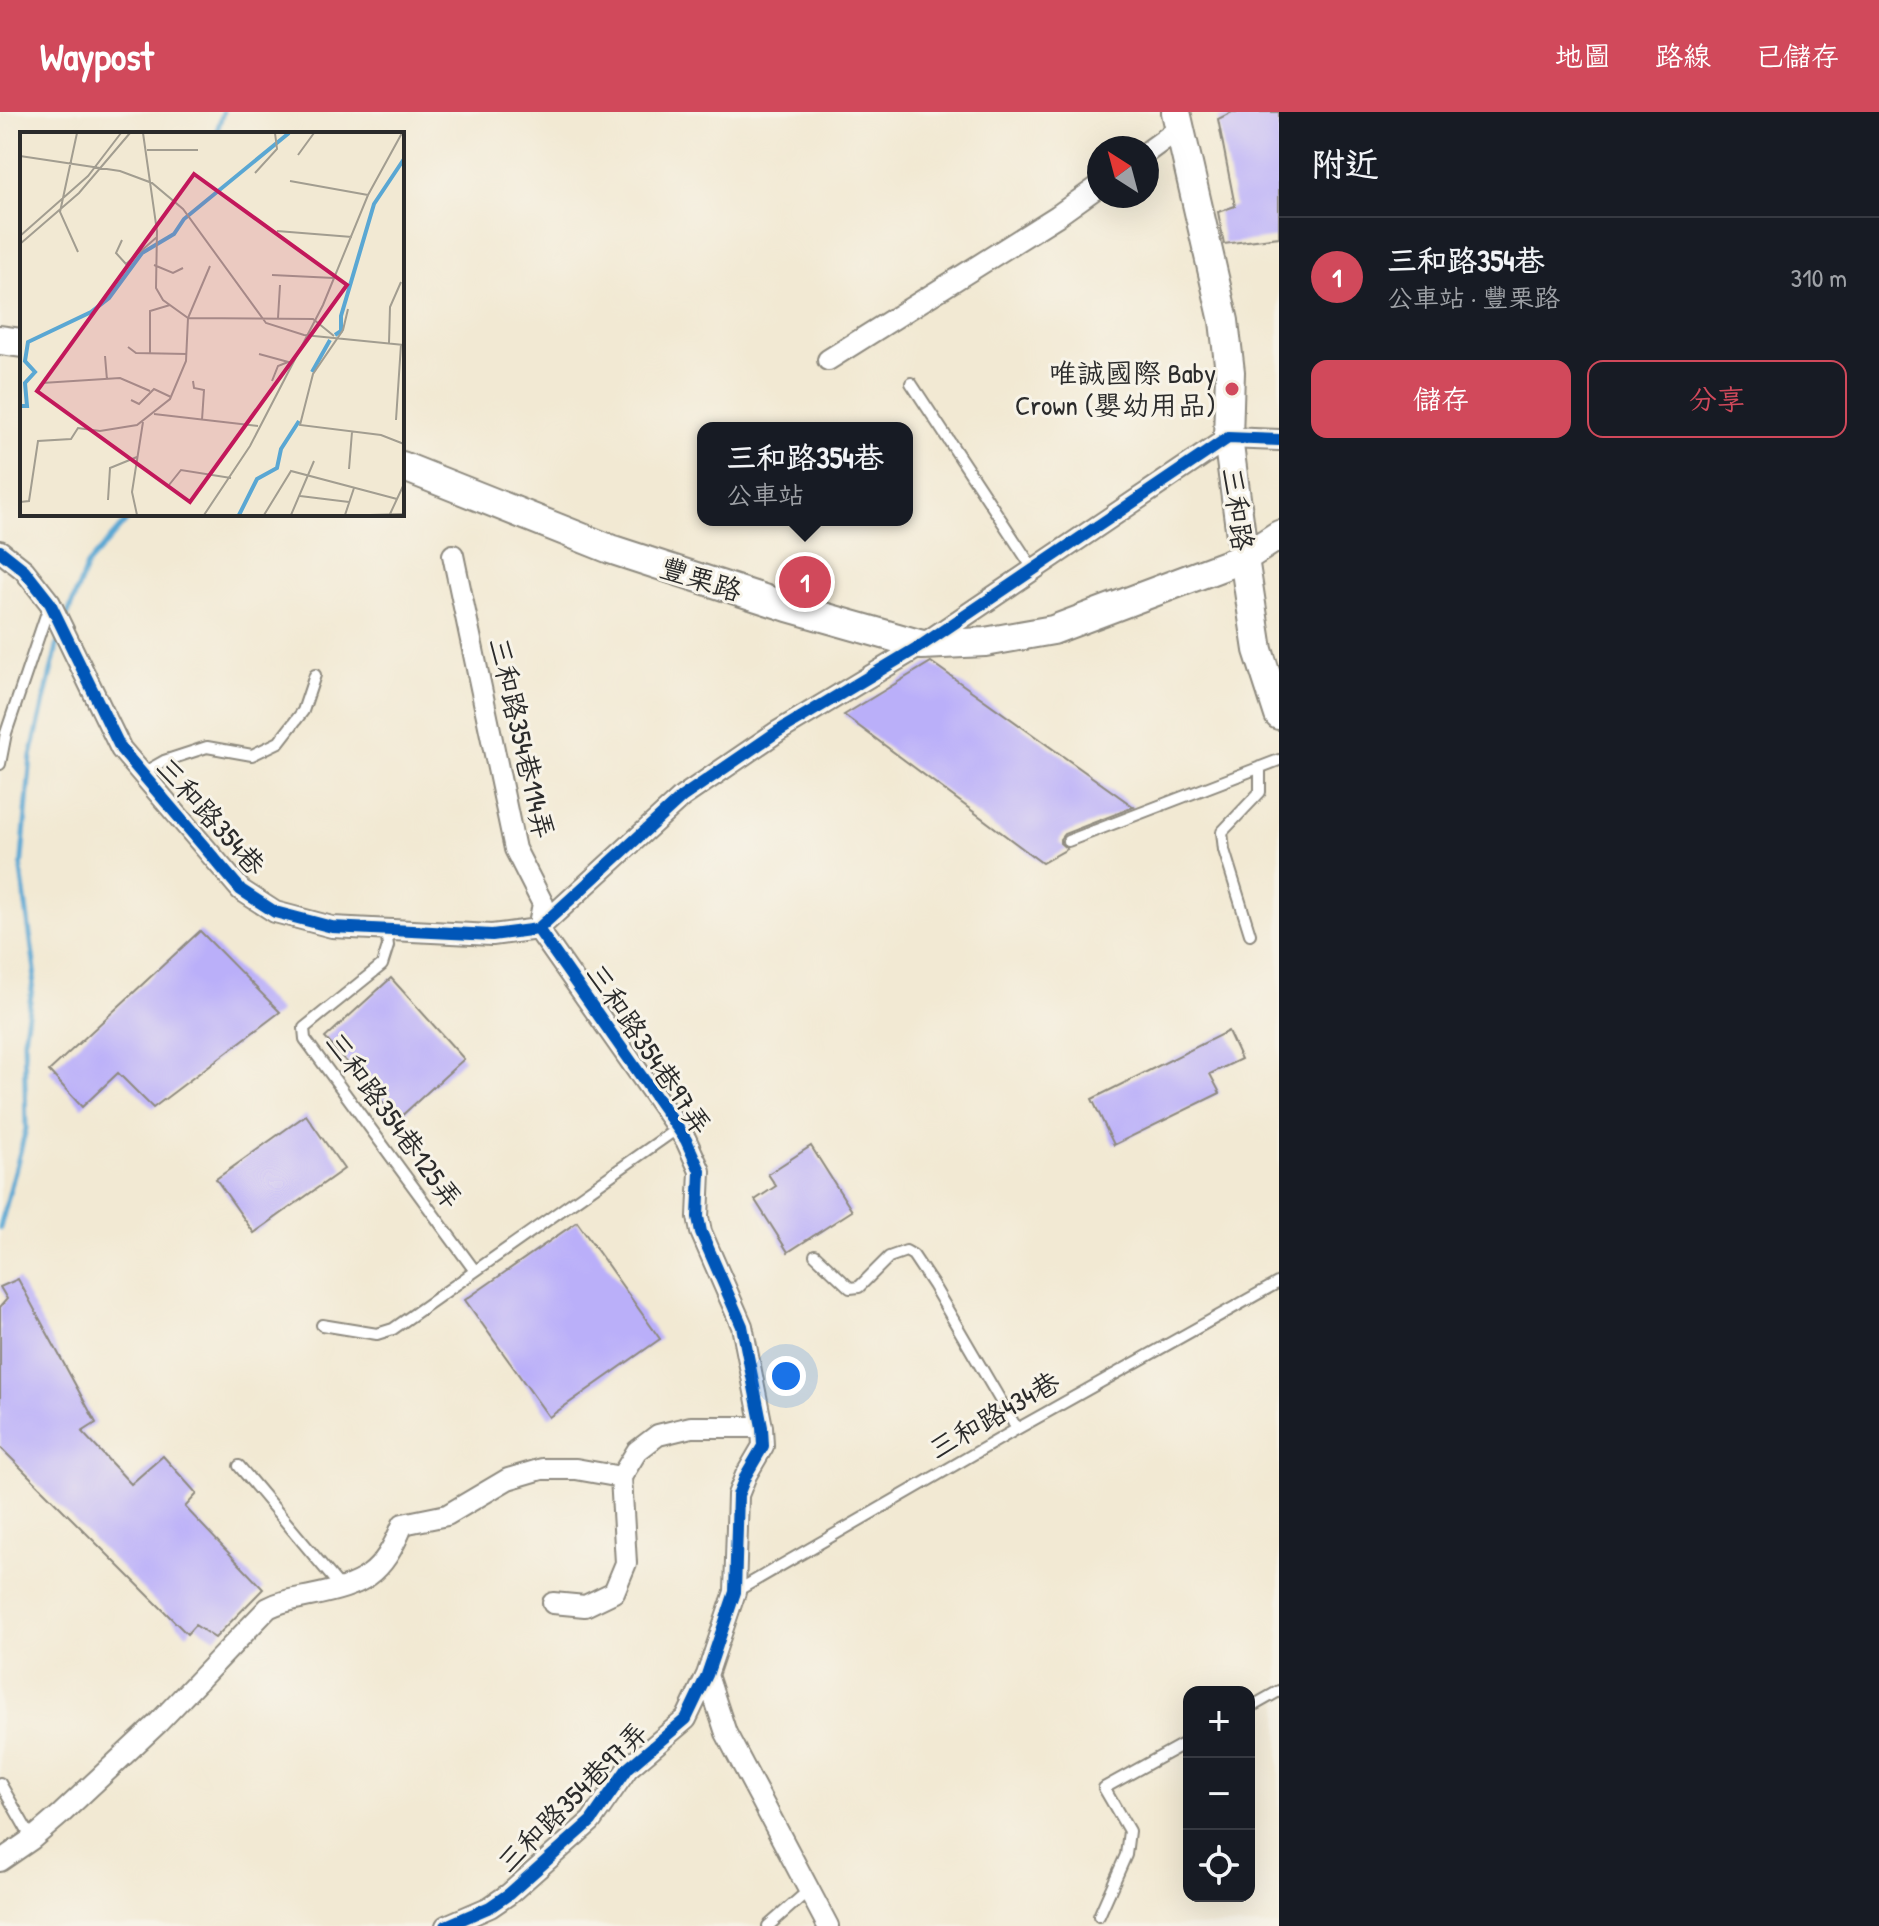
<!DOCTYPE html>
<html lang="zh-TW">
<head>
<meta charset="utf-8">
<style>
	body { margin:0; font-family:"Patrick Hand","LXGW WenKai TC",sans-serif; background:#242831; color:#f1f3f6 }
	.controls { position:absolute; right:24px; bottom:24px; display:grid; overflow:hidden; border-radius:16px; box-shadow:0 8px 32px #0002 }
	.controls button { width:72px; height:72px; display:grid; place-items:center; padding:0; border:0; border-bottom:2px solid #363941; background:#171b24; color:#f1f3f6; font:40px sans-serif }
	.compass { position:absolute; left:1087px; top:24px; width:72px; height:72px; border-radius:50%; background:#171b24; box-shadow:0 8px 32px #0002; rotate:324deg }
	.you { position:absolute; left:786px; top:1264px; width:28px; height:28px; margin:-20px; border:6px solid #fff; border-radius:50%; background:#1a73e8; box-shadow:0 0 0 12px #1a73e833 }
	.badge { display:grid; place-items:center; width:52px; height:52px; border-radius:50%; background:#d1495b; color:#fff; font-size:26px; font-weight:700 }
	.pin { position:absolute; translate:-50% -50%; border:4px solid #fff; box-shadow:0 2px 8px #0006 }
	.popup { position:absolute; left:697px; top:310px; width:216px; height:104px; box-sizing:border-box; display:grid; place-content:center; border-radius:16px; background:#171b24; filter:drop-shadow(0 2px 6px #0005); font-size:26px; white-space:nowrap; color:#9ea1a6 }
	.popup b { font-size:30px; color:#f1f3f6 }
	.popup::after { content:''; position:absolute; left:50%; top:100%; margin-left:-16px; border:16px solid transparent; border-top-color:#171b24 }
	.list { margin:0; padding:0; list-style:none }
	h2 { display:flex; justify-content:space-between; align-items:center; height:104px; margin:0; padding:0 32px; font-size:34px }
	h2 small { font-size:26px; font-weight:400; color:#9ea1a6 }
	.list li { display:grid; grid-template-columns:52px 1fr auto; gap:24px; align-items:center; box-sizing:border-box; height:120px; padding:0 32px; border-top:2px solid #363941 }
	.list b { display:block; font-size:30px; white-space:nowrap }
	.list p { margin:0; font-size:26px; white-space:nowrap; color:#9ea1a6 }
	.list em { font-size:26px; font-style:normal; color:#9ea1a6 }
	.actions { display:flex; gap:16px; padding:24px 32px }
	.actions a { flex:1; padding:18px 0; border:2px solid #d1495b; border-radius:16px; text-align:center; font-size:28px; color:#d1495b }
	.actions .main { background:#d1495b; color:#fff }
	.icon { flex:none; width:44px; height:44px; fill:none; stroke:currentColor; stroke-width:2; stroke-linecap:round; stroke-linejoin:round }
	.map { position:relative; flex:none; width:1279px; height:1814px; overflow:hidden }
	header { display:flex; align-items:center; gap:48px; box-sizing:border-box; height:112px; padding:0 40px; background:#d1495b; color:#fff }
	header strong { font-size:38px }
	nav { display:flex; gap:44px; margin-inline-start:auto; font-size:28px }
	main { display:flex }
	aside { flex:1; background:#171b24 }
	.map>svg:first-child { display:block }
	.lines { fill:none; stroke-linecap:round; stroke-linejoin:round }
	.stream { stroke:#5aa7d3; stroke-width:5 }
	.building { fill:#baaff9 }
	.lane-casing { stroke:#8e8a7f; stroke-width:14 }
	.street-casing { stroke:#8e8a7f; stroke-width:24 }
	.secondary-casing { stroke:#8e8a7f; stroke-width:32 }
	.lane { stroke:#fff; stroke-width:10 }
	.street { stroke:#fff; stroke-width:20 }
	.secondary { stroke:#fff; stroke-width:28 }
	.cycleway-casing { stroke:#f7f3e8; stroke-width:17 }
	.cycleway { stroke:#0057b8; stroke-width:12 }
	.poi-dot { fill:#d1495b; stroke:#f7f3e8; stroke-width:3 }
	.labels { text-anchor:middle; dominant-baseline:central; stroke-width:6; stroke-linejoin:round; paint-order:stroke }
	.poi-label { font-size:28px; fill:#2b2b2b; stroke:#f7f3e8; text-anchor:end }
	.street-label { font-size:28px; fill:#2b2b2b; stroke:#f7f3e8 }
	.inset-river { fill:none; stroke:#5aa7d3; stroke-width:4 }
	.inset-road { fill:none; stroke:#a29d90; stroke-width:2 }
	.view { fill:#c2185b; fill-opacity:0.15; stroke:#c2185b; stroke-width:4 }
	.inset-edge { fill:none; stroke:#2b2b2b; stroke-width:4 }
</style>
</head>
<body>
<header>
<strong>Waypost</strong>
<nav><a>地圖</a><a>路線</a><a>已儲存</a></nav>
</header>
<main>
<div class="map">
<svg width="1279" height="1814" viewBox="0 0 1279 1814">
	<rect width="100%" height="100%" fill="#f7f3e8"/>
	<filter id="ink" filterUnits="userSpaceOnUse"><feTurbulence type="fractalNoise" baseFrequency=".0125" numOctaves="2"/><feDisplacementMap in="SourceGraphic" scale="16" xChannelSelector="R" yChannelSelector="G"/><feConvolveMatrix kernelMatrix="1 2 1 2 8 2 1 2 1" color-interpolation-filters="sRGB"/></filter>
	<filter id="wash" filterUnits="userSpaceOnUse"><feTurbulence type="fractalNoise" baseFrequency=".006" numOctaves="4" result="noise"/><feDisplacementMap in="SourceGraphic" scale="32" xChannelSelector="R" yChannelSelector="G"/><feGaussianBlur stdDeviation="1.8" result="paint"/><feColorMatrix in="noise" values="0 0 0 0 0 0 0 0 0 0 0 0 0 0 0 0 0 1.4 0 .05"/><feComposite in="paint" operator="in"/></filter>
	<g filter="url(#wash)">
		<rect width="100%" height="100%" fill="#f2e9d3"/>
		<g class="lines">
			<path class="stream" d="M 216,22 L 223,0
				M 65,510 L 87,453 L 127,408 L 127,402
				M 0,1116 L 26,1017 L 24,927 L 35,858 L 21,758 L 31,644 L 59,526"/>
		</g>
		<g id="blocks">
			<path class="building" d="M 1232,0 L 1279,0 L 1279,125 L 1224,132 L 1218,100 L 1235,94 L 1218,7 Z
				M 931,550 L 1134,695 L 1064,722 L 1060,727 L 1060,731 L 1067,737 L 1042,751 L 844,603 Z
				M 200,819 L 280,900 L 153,996 L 118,961 L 82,995 L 49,959 Z
				M 391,866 L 464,947 L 398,1007 L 325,926 Z
				M 1228,919 L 1241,947 L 1210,962 L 1220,981 L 1114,1033 L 1092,987 Z
				M 306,1003 L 344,1057 L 254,1121 L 216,1067 Z
				M 811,1034 L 852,1099 L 788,1140 L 755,1088 L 776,1074 L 768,1062 Z
				M 577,1110 L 660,1227 L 549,1305 L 465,1188 Z
				M 18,1167 L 96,1311 L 82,1320 L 131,1372 L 163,1344 L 197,1382 L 185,1395 L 263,1477 L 215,1526 L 195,1513 L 187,1522 L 0,1335 L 0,1195 L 7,1187 L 0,1175 Z"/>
		</g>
	</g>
	<g filter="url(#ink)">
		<use href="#blocks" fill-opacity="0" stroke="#8e8a7f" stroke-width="2"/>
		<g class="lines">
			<defs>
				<path id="lane" d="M 911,271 L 1034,458
					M 0,652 L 6,621 L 49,494
					M 141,662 L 164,649 L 207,635 L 252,643 L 279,630 L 303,599 L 315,563
					M 1068,729 L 1279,648
					M 386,818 L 388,834 L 382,853 L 304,916 L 305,927 L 475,1159
					M 1250,822 L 1224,738 L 1222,720 L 1260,680 L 1260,655
					M 815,1143 L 850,1176 L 859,1175 L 889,1145 L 906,1139 L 913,1143 L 933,1173 L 1017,1317
					M 322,1213 L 377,1222 L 393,1217 L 678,1016
					M 239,1354 L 342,1477
					M 735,1480 L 1017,1317 L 1279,1170
					M 1249,1596 L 1279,1579
					M 0,1671 L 32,1727
					M 1099,1804 L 1126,1743 L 1129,1719 L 1104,1676 L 1189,1629
					M 768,1814 L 809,1778"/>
				<path id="street" d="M 1147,40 L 1180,16
					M 828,248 L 1057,104 L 1099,74
					M 0,439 L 24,458 L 50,491 L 121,637 L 241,778 L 275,800 L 332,815 L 492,823 L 538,817 L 682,685 L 777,620 L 922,533 L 1228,326 L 1279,328
					M 453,443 L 515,737 L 543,792 L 538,817
					M 553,1491 L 585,1494 L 614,1480 L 626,1451 L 621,1365 L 637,1339 L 658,1323 L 691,1315 L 762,1315
					M 707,1563 L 726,1621 L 828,1814
					M 0,1749 L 32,1727 L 61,1702 L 157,1612 L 268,1496 C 281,1489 295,1487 310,1484 C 364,1473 382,1464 403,1412 L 447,1403 L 508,1367 L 542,1357 L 576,1357 L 621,1365
					M 446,1814 L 490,1795 L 509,1782 L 591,1709 L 628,1656 L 686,1607 L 707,1563 L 735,1480 L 738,1383 L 746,1363 L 763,1334 L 762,1315 L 742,1214 L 701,1120 L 698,1105 L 700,1059 L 686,1028 L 538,817"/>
				<path id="secondary" d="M 1176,0 L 1224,209 L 1230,260 L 1228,326 L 1244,446 L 1258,538 L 1279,603
					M 0,228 L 22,231
					M 402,354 L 610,437 L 788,495 L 922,533 L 985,530 L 1053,518 L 1244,446 L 1279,423"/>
			</defs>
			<use href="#lane" class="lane-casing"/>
			<use href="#street" class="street-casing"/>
			<use href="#secondary" class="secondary-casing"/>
			<use href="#lane" class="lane"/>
			<use href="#street" class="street"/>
			<use href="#secondary" class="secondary"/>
			<defs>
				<path id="cycleway" d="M 0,439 L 24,458 L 50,491 L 121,637 L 241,778 L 275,800 L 332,815 L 492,823 L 538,817 L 682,685 L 777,620 L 922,533 L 1228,326 L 1279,328
					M 446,1814 L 490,1795 L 509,1782 L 591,1709 L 628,1656 L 686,1607 L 707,1563 L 735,1480 L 738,1383 L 746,1363 L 763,1334 L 762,1315 L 742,1214 L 701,1120 L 698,1105 L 700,1059 L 686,1028 L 538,817"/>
			</defs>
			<use href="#cycleway" class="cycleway-casing"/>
			<use href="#cycleway" class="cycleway"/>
		</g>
	</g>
	<circle class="poi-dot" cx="1232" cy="277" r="8"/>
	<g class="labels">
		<g class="poi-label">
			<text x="1216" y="261">唯誠國際 Baby<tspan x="1216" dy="32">Crown (嬰幼用品)</tspan></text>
		</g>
		<g class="street-label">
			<text transform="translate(1238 397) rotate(82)">三和路</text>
			<text transform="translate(701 467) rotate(18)">豐栗路</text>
			<text transform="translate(522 626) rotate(77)">三和路354巷114弄</text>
			<text transform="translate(211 704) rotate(48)">三和路354巷</text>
			<text transform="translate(649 937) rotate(56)">三和路354巷97弄</text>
			<text transform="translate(394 1008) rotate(54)">三和路354巷125弄</text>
			<text transform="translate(994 1303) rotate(-30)">三和路434巷</text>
			<text transform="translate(572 1685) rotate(-45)">三和路354巷97弄</text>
		</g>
	</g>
	<g transform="translate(20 20)">
		<rect width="384" height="384" fill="#f2e9d3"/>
		<path class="inset-river" d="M 315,203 L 321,199 L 321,184 L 354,72 L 384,27M 292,240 L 310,208M 0,274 L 7,274 L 5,251 L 15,240 L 5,229 L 8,210 L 71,180 L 89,166 L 122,121 L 154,102 L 164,87 L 269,1M 219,383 L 237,347 L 257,336 L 261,317 L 279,289"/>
		<path class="inset-road" d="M 57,1 L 40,80 L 58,120M 123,1 L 137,99 L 136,156 L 143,168 L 168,186 L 293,187 L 314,204M 127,18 L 178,18M 278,23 L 294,1M 0,24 L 100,39 L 132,51 L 163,77 L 246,191 L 284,203 L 384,213M 235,41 L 257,17 L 255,1M 270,49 L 348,63M 257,99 L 332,105M 0,104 L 68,44 L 101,1M 102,108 L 96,121 L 106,132 L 137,105M 0,112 L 59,61 L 110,1M 134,133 L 153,141 L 163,136M 252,143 L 314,146M 328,177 L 323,198 L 293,242 L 280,293 L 361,303 L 384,312M 258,186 L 260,153M 369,211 L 370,175 L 381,150M 108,215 L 116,221 L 167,222M 130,221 L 130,179 L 150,173M 239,222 L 272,231M 85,224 L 87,248M 173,249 L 174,256 L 184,258 L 182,288M 252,249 L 258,234 L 268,230M 22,251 L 100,246 L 130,259M 111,268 L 119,272 L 134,257 L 151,265M 134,282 L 238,294M 376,288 L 381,212M 329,337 L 332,300M 149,353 L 161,338 L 211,346M 280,364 L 329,370M 88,368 L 90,336 L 117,325M 0,370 L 9,369 L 18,309 L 51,307 L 58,296 L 80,299 L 117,293 L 150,267 L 166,229 L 168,186 L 190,134M 370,382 L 384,352M 117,383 L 112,360 L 123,290M 184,383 L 230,314 L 303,173 L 348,63 L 382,1M 244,383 L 271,339 L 377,367M 271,383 L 294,329M 325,383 L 334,356M 350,383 L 384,382"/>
		<path class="view" d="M 174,42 L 327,153 L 170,370 L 17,259 Z"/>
		<rect width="384" height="384" class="inset-edge"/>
	</g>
</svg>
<div class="controls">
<button>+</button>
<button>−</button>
<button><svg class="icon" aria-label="locate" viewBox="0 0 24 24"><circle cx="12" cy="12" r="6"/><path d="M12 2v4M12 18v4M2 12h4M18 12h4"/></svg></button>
</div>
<svg class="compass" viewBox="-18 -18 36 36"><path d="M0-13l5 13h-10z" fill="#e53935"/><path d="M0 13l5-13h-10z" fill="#9ea1a6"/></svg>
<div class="you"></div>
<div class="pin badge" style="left:805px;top:470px">1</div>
<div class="popup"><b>三和路354巷</b>公車站</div>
</div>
<aside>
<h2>附近<small></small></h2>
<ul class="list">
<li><span class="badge">1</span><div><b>三和路354巷</b><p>公車站 · 豐栗路</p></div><em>310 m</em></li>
</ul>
<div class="actions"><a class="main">儲存</a><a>分享</a></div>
</aside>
</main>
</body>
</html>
